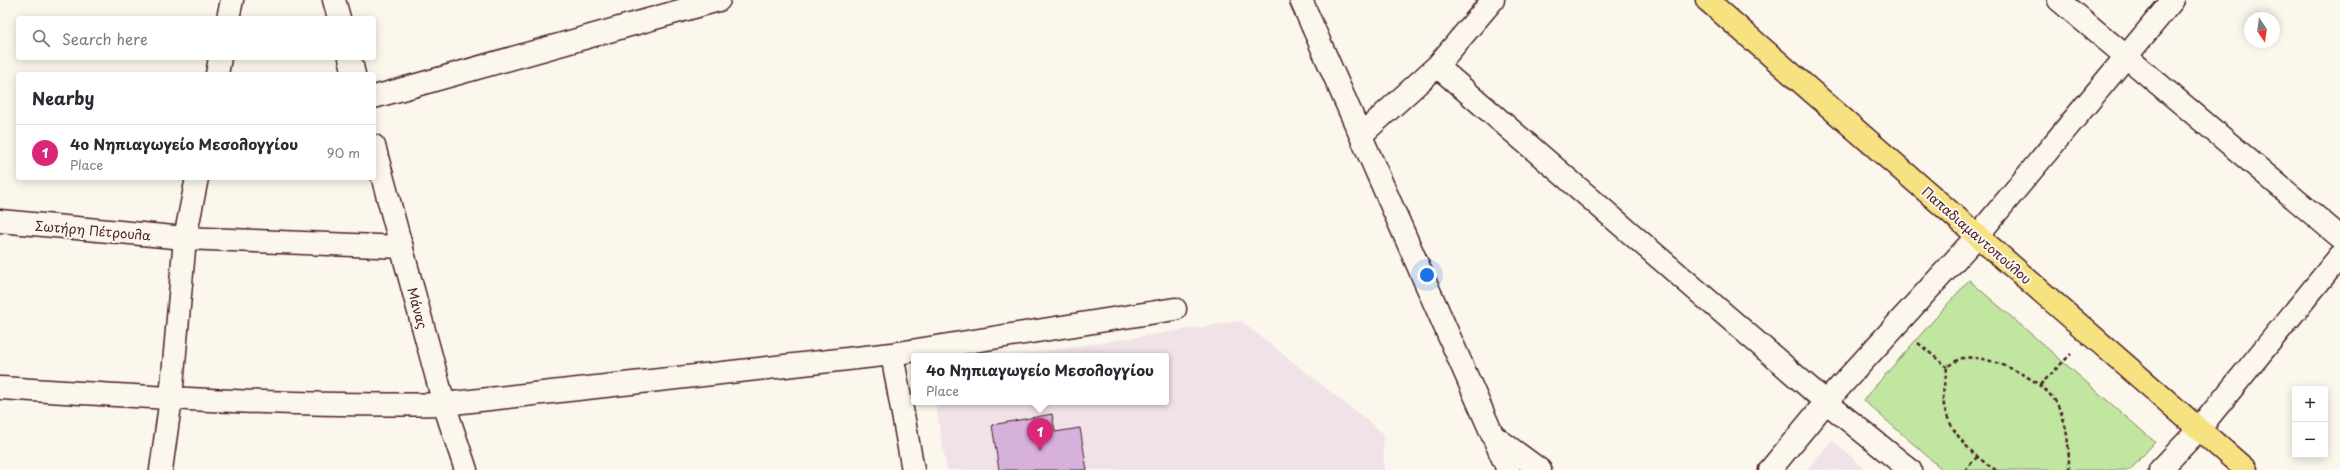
<!DOCTYPE html>
<html lang="en">
<head>
<meta charset="utf-8">
<style>
	body { margin:0; font-family:"Playpen Sans",sans-serif; background:#f7f7f7; color:#2b2b33 }
	.controls { position:absolute; right:12px; bottom:12px; display:grid; overflow:hidden; border-radius:4px; box-shadow:0 2px 10px #0003 }
	.controls button { width:36px; height:36px; display:grid; place-items:center; padding:0; border:0; border-bottom:1px solid #e1e1e2; background:#fff; color:#2b2b33; font:20px sans-serif }
	.compass { position:absolute; left:2244px; top:12px; width:36px; height:36px; border-radius:50%; background:#fff; box-shadow:0 2px 10px #0003; rotate:167deg }
	.you { position:absolute; left:1427px; top:275px; width:14px; height:14px; margin:-10px; border:3px solid #fff; border-radius:50%; background:#1a73e8; box-shadow:0 0 0 6px #1a73e833 }
	.badge { display:grid; place-items:center; width:26px; height:26px; border-radius:50%; background:#db2777; color:#fff; font-size:13px; font-weight:700 }
	.pin { position:absolute; translate:-50% -33px; filter:drop-shadow(0 1px 2px #0008) }
	.pin::after { content:''; position:absolute; top:21px; width:14px; height:12px; background:inherit; clip-path:polygon(0 0,100% 0,50% 100%) }
	.popup { position:absolute; left:911px; top:353px; width:258px; height:52px; box-sizing:border-box; display:grid; place-content:center; border-radius:4px; background:#fff; filter:drop-shadow(0 1px 3px #0005); font-size:13px; white-space:nowrap; color:#7c7c81 }
	.popup b { font-size:15px; color:#2b2b33 }
	.popup::after { content:''; position:absolute; left:50%; top:100%; margin-left:-8px; border:8px solid transparent; border-top-color:#fff }
	.list { margin:0; padding:0; list-style:none }
	h2 { display:flex; justify-content:space-between; align-items:center; height:52px; margin:0; padding:0 16px; font-size:17px }
	h2 small { font-size:13px; font-weight:400; color:#7c7c81 }
	.list li { display:grid; grid-template-columns:26px 1fr auto; gap:12px; align-items:center; box-sizing:border-box; height:56px; padding:0 16px; border-top:1px solid #e1e1e2 }
	.list b { display:block; font-size:15px; white-space:nowrap }
	.list p { margin:0; font-size:13px; white-space:nowrap; color:#7c7c81 }
	.list em { font-size:13px; font-style:normal; color:#7c7c81 }
	.icon { flex:none; width:22px; height:22px; fill:none; stroke:currentColor; stroke-width:2; stroke-linecap:round; stroke-linejoin:round }
	.map { position:relative; flex:none; width:2340px; height:470px; overflow:hidden }
	.search { position:absolute; background:#fff; box-shadow:0 2px 10px #0003; left:16px; top:16px; width:360px; height:44px; display:flex; align-items:center; gap:10px; box-sizing:border-box; padding:0 14px; border-radius:4px; color:#7c7c81; font-size:15px }
	.panel { position:absolute; background:#fff; box-shadow:0 2px 10px #0003; left:16px; top:72px; width:360px; height:108px; border-radius:4px }
	.map>svg:first-child { display:block }
	.built { fill:#f0e2e7 }
	.green { fill:#c1e6a0; stroke:#868266 }
	.building { fill:#d6b1db; stroke:#4a1f2b }
	.lines { fill:none; stroke-linecap:round; stroke-linejoin:round }
	.minor-casing { stroke:#4a1f2b; stroke-width:25 }
	.major-casing { stroke:#4a1f2b; stroke-width:25 }
	.path { stroke:#4a1f2b; stroke-width:2.5; stroke-dasharray:4 3; stroke-linecap:butt }
	.minor { stroke:#fbf7ec; stroke-width:22 }
	.major { stroke:#f7e281; stroke-width:22 }
	.labels { text-anchor:middle; dominant-baseline:central; stroke-width:4; stroke-linejoin:round; paint-order:stroke }
	.street-label { font-size:13px; fill:#4a1f2b; stroke:#fbf7ec }
</style>
</head>
<body>
<div class="map">
<svg width="2340" height="470" viewBox="0 0 2340 470">
	<rect width="100%" height="100%" fill="#fbf7ec"/>
	<filter id="ink" filterUnits="userSpaceOnUse"><feTurbulence type="fractalNoise" baseFrequency=".025" numOctaves="2"/><feDisplacementMap in="SourceGraphic" scale="8" xChannelSelector="R" yChannelSelector="G"/><feConvolveMatrix kernelMatrix="1 2 1 2 8 2 1 2 1" color-interpolation-filters="sRGB"/></filter>
	<g filter="url(#ink)">
		<path class="built" d="M 1241,321 L 1383,433 L 1384,470 L 947,470 L 935,402 L 1166,402 L 1166,356 L 1013,356 Z
			M 1832,440 L 1866,470 L 1807,470 Z"/>
		<path class="green" d="M 1969,280 L 2155,442 L 2130,470 L 1943,470 L 1863,400 Z"/>
		<path class="building" d="M 1052,414 L 1055,432 L 1080,428 L 1087,470 L 999,470 L 992,425 Z"/>
		<g class="lines">
			<defs>
				<path id="minor" d="M 334,0 L 339,18
					M 1301,0 L 1508,470
					M 2059,0 L 2340,237
					M 228,18 L 232,0
					M 350,58 L 354,74
					M 1437,66 L 1826,402 L 1910,470
					M 217,74 L 220,58
					M 374,97 L 719,0
					M 1361,135 L 1437,66 L 1493,0
					M 374,146 L 444,404 L 466,470
					M 0,221 L 185,238 L 402,247
					M 892,354 L 913,470
					M 0,388 C 148,397 296,407 444,404 L 892,354 L 1175,309
					M 1495,437 L 1540,470
					M 161,470 L 171,398 L 185,238 L 197,178
					M 1770,470 L 1826,402 L 1978,235 L 2173,0
					M 2160,470 L 2199,429 L 2340,256"/>
				<path id="major" d="M 1707,0 L 2246,470"/>
			</defs>
			<use href="#minor" class="minor-casing"/>
			<use href="#major" class="major-casing"/>
			<path class="path" d="M 1918,343 L 1947,367
				M 2040,385 L 2071,354
				M 1965,470 L 1978,456
				M 1996,470 C 1972,456 1945,428 1943,398 C 1943,388 1946,377 1947,367 C 1951,364 1958,359 1963,358 C 1990,354 2044,380 2057,404 C 2068,424 2069,448 2069,470"/>
			<use href="#minor" class="minor"/>
			<use href="#major" class="major"/>
		</g>
	</g>
	<g class="labels">
		<g class="street-label">
			<text transform="translate(93 230) rotate(5)">Σωτήρη Πέτρουλα</text>
			<text transform="translate(1977 235) rotate(41)">Παπαδιαμαντοπούλου</text>
			<text transform="translate(418 308) rotate(75)">Μάνας</text>
		</g>
	</g>
</svg>
<div class="controls">
<button>+</button>
<button>−</button>
</div>
<svg class="compass" viewBox="-18 -18 36 36"><path d="M0-13l5 13h-10z" fill="#e53935"/><path d="M0 13l5-13h-10z" fill="#7c7c81"/></svg>
<div class="you"></div>
<div class="pin badge" style="left:1040px;top:451px">1</div>
<div class="popup"><b>4ο Νηπιαγωγείο Μεσολογγίου</b>Place</div>
<div class="search"><svg class="icon" aria-label="search" viewBox="0 0 24 24"><circle cx="10" cy="10" r="6"/><path d="M15 15l6 6"/></svg>Search here</div>
<section class="panel">
<h2>Nearby<small></small></h2>
<ul class="list">
<li><span class="badge">1</span><div><b>4ο Νηπιαγωγείο Μεσολογγίου</b><p>Place</p></div><em>90 m</em></li>
</ul>
</section>
</div>
</body>
</html>
